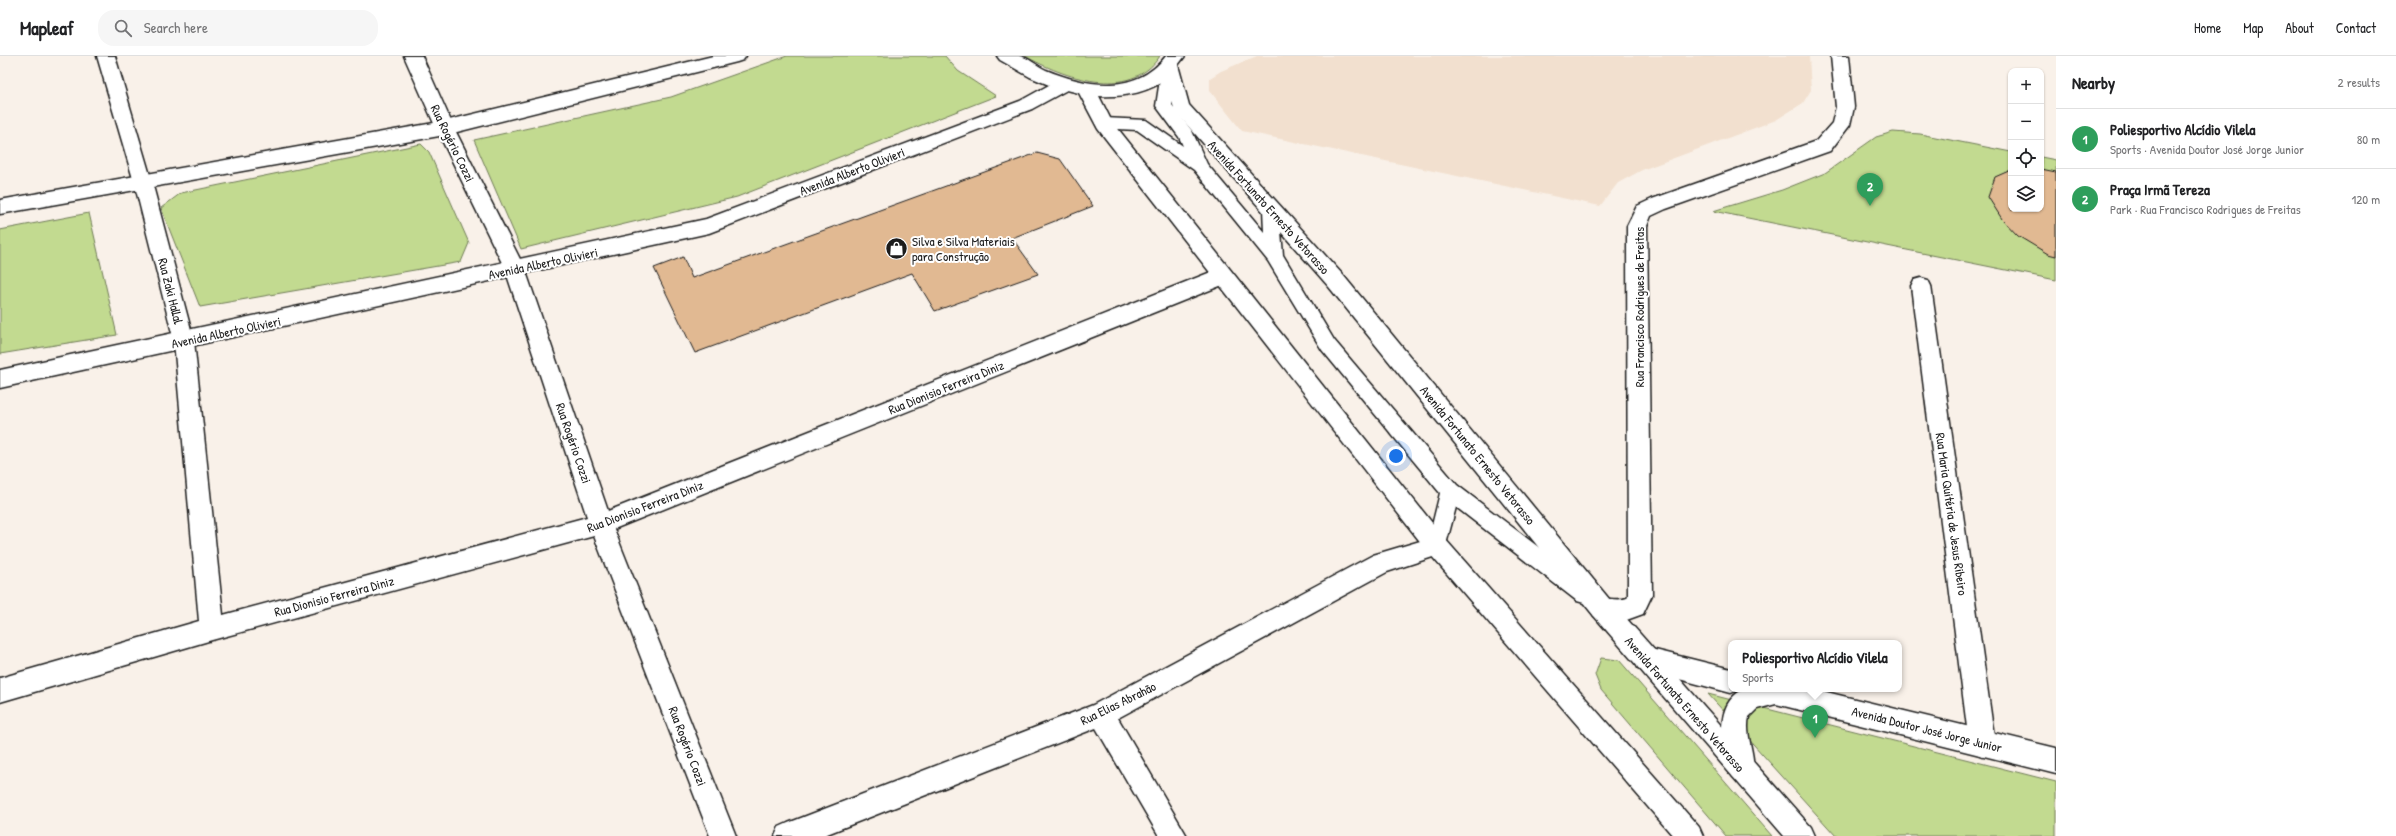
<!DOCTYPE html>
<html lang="en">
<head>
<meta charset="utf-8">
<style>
	body { margin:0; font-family:"Patrick Hand",sans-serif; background:#f6f6f6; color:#202124 }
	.controls { position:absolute; right:12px; top:12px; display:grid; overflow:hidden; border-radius:8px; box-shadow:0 1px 3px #0004 }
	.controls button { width:36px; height:36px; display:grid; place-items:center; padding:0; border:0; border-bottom:1px solid #e0e0e0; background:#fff; color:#202124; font:20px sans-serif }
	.you { position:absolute; left:1396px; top:400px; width:14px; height:14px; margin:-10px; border:3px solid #fff; border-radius:50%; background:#1a73e8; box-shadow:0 0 0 6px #1a73e833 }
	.badge { display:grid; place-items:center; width:26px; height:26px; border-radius:50%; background:#1c1c1c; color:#fff; font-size:13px; font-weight:700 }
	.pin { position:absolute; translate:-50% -33px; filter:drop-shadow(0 1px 2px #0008) }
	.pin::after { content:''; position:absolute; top:21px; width:14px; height:12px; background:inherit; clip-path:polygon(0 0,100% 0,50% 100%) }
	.popup { position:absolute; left:1728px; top:584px; width:174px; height:52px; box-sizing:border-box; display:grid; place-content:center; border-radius:8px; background:#fff; filter:drop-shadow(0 1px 3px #0005); font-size:13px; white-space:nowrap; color:#757577 }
	.popup b { font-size:15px; color:#202124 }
	.popup::after { content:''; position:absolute; left:50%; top:100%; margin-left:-8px; border:8px solid transparent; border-top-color:#fff }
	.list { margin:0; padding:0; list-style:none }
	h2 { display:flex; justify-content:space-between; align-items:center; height:52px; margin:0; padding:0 16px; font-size:17px }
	h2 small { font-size:13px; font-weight:400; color:#757577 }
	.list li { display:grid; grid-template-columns:26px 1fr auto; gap:12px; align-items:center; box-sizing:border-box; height:60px; padding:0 16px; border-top:1px solid #e0e0e0 }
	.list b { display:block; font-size:15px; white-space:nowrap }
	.list p { margin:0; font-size:13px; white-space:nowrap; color:#757577 }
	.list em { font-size:13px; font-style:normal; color:#757577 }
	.icon { flex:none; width:22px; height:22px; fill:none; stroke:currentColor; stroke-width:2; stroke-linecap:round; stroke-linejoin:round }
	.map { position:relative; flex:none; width:2056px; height:780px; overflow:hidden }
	header { display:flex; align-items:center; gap:24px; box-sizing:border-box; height:56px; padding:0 20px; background:#fff; border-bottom:1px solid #e0e0e0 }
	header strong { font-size:19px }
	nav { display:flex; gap:22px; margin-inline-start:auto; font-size:14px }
	.search { width:280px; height:36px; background:#f6f6f6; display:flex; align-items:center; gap:10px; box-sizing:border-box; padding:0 14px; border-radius:16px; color:#757577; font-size:15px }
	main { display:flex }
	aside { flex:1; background:#fff }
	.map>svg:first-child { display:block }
	.built { fill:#f2e0cf }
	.green { fill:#c2da90; stroke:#6f7b56 }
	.building { fill:#e1b992; stroke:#1c1c1c }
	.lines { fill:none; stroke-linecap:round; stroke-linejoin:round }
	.service-casing { stroke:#1c1c1c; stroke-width:3 }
	.minor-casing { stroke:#1c1c1c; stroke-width:3 }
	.tertiary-casing { stroke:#1c1c1c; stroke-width:3 }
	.secondary-casing { stroke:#1c1c1c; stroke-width:3 }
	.service { fill:#fff; fill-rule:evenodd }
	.minor { fill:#fff; fill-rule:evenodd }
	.tertiary { fill:#fff; fill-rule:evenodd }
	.secondary { fill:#fff; fill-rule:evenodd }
	.labels { text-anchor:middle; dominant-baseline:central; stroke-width:4; stroke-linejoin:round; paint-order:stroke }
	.street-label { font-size:13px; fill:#1c1c1c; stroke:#fff }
	.poi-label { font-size:13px; fill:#1c1c1c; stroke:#fff; text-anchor:start }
</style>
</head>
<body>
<header>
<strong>Mapleaf</strong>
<div class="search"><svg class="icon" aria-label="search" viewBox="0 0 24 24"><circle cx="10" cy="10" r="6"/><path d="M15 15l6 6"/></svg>Search here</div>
<nav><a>Home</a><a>Map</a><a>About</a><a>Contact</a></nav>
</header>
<main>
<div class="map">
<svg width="2056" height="780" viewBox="0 0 2056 780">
	<rect width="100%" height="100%" fill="#f9f1e9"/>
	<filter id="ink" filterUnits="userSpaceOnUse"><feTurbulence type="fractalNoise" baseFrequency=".025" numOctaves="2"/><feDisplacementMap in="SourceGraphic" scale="8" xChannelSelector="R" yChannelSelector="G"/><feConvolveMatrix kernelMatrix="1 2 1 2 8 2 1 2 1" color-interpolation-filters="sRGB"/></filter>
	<g filter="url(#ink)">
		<path class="built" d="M 1257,0 L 1809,0 L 1811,34 L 1803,47 L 1776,64 L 1642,114 L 1618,127 L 1600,150 L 1242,75 L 1210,35 L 1210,22 L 1221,15 Z"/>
		<path class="green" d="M 787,0 L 945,0 L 958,15 L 996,40 L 737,141 L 521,193 L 474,84 L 671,41 Z
			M 1025,0 L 1160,0 C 1129,46 1063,21 1025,0 Z
			M 1893,76 L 1920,78 L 2011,96 L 2011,153 L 2041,153 L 2041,101 L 2056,104 L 2056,224 L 1713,155 L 1782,134 L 1825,117 L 1876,81 Z
			M 421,88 L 429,96 L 469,187 L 461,206 L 200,251 L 161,152 L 181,137 Z
			M 89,157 L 117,279 L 0,298 L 0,174 Z
			M 1601,602 L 1619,604 L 1772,780 L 1726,780 L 1601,634 L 1595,619 Z
			M 1708,638 L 2056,726 L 2056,780 L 1836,780 Z"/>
		<path class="building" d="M 1037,97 L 1060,103 L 1093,150 L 1012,182 L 1038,218 L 935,255 L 912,217 L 695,297 L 654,212 L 683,201 L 692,222 Z
			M 2041,113 L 2056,116 L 2056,200 L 2048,198 L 2018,180 L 2002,163 L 1988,141 L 1995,121 L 2011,114 L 2011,153 L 2041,153 Z"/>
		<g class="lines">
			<defs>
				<path id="service" d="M 1170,5 L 1175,6 L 1178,10 L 1172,49 L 1192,75 L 1207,108 L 1264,176 L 1263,152 L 1265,148 L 1271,146 L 1277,148 L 1279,152 L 1283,199 L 1334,284 L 1457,429 L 1591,531 L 1594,538 L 1591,545 L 1584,547 L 1577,545 L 1456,451 L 1444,496 L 1437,499 L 1430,496 L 1427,490 L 1440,437 L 1322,294 L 1268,205 L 1194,114 L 1137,74 L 1098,72 L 1096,68 L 1098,64 L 1104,62 L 1146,64 L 1183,90 L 1179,81 L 1156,50 L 1162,10 L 1165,6 Z"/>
				<path id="minor" d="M 97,0 L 115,0 L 152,126 L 194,285 L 223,559 L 587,461 L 505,213 L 436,72 L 404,0 L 422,0 L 454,72 L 525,213 L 608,455 L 1216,214 L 1223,212 L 1230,214 L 1233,220 L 1230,226 L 614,473 L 736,780 L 710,780 L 594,480 L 212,584 L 0,646 L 0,622 L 199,565 L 174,285 L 134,126 Z
					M 1831,0 L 1849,0 L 1854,51 L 1850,69 L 1830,95 L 1666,153 L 1651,160 L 1647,170 L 1652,539 L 1643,558 L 1621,566 L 1594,560 L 1590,552 L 1594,544 C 1605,540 1615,546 1627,542 L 1628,539 L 1627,170 L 1637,150 L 1652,143 L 1816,85 L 1832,67 L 1836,51 Z
					M 1921,222 L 1928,224 L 1931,230 L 1995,687 L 1991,696 L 1982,700 L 1973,696 L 1969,687 L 1911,230 L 1914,224 Z
					M 1437,480 L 1445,483 L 1449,490 L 1445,497 L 1387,516 L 1118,662 L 1187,780 L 1159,780 L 1096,672 L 822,780 L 775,780 L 779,771 L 788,767 L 1093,649 L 1373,499 Z"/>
				<path id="tertiary" d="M 1647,592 L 1731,613 L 1731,633 L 1740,633 L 1731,637 L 1638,612 L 1635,604 L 1638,596 Z
					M 1745,633 L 1814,633 L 2056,692 L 2056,718 L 1776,648 L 1757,653 L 1749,661 C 1744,682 1759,703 1751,721 L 1742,725 L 1733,721 C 1722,696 1711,647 1745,633 Z"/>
				<path id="secondary" d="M 713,0 L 746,0 L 743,4 L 737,6 L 445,79 L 0,158 L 0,144 L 445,65 Z
					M 997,0 C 1004,0 1012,0 1019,0 C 1028,1 1037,10 1046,14 C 1087,31 1136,39 1166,0 L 1185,0 L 1178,9 L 1189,49 L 1343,219 L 1610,544 L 1811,771 L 1815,780 L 1784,780 L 1594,560 L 1329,231 L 1175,55 L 1165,24 C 1145,38 1122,41 1099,40 L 1111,64 L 1445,483 L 1699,771 L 1703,780 L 1673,780 L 1429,497 L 1098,73 L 1079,37 L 1067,34 L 1032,53 L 709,177 L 0,332 L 0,314 L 706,163 L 1020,45 L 1049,29 L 1030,21 L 1000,4 Z"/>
			</defs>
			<use href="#service" class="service-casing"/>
			<use href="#minor" class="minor-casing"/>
			<use href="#tertiary" class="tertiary-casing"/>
			<use href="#secondary" class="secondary-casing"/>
			<use href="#service" class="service"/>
			<use href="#minor" class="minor"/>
			<use href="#tertiary" class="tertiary"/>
			<use href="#secondary" class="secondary"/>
		</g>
	</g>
	<defs>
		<symbol id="shop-disc" viewBox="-11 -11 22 22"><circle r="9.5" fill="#1c1c1c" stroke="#fff"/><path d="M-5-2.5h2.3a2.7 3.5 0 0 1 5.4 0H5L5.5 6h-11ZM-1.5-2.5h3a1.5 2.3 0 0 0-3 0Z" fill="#fff"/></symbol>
	</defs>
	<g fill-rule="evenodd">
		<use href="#shop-disc" x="884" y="180" width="25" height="25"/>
	</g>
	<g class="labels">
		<g class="street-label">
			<text transform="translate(453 87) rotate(64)">Rua Rogério Cozzi</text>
			<text transform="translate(852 115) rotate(-21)">Avenida Alberto Olivieri</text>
			<text transform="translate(1269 151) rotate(48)">Avenida Fortunato Ernesto Vetorasso</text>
			<text transform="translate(543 207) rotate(-12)">Avenida Alberto Olivieri</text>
			<text transform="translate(171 235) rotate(76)">Rua Zaki Hallal</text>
			<text transform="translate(1639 251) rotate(-90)">Rua Francisco Rodrigues de Freitas</text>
			<text transform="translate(226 276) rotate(-12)">Avenida Alberto Olivieri</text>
			<text transform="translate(946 331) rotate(-22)">Rua Dionisio Ferreira Diniz</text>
			<text transform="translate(574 387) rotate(71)">Rua Rogério Cozzi</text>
			<text transform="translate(1478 399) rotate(51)">Avenida Fortunato Ernesto Vetorasso</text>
			<text transform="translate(645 450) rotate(-21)">Rua Dionisio Ferreira Diniz</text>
			<text transform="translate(1952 458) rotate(82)">Rua Maria Quitéria de Jesus Ribeiro</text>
			<text transform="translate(334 540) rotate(-15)">Rua Dionisio Ferreira Diniz</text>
			<text transform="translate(1118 647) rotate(-26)">Rua Elias Abrahão</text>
			<text transform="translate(1685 648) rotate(49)">Avenida Fortunato Ernesto Vetorasso</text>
			<text transform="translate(1927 673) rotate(14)">Avenida Doutor José Jorge Junior</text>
			<text transform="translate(688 690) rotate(69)">Rua Rogério Cozzi</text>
		</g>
		<g class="poi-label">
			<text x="912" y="185">Silva e Silva Materiais<tspan x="912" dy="15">para Construção</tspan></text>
		</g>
	</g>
</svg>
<div class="controls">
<button>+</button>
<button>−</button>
<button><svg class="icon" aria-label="locate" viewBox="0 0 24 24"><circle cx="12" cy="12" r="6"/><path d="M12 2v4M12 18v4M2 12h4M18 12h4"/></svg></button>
<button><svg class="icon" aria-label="layers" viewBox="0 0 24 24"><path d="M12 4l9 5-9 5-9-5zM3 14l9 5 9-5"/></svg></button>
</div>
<div class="you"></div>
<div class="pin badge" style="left:1815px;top:682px;background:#2e9e5b">1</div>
<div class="popup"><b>Poliesportivo Alcídio Vilela</b>Sports</div>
<div class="pin badge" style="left:1870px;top:150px;background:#2e9e5b">2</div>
</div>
<aside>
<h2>Nearby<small>2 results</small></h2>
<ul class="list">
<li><span class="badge" style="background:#2e9e5b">1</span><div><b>Poliesportivo Alcídio Vilela</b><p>Sports · Avenida Doutor José Jorge Junior</p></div><em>80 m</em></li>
<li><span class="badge" style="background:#2e9e5b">2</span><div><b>Praça Irmã Tereza</b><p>Park · Rua Francisco Rodrigues de Freitas</p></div><em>120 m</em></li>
</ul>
</aside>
</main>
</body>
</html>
